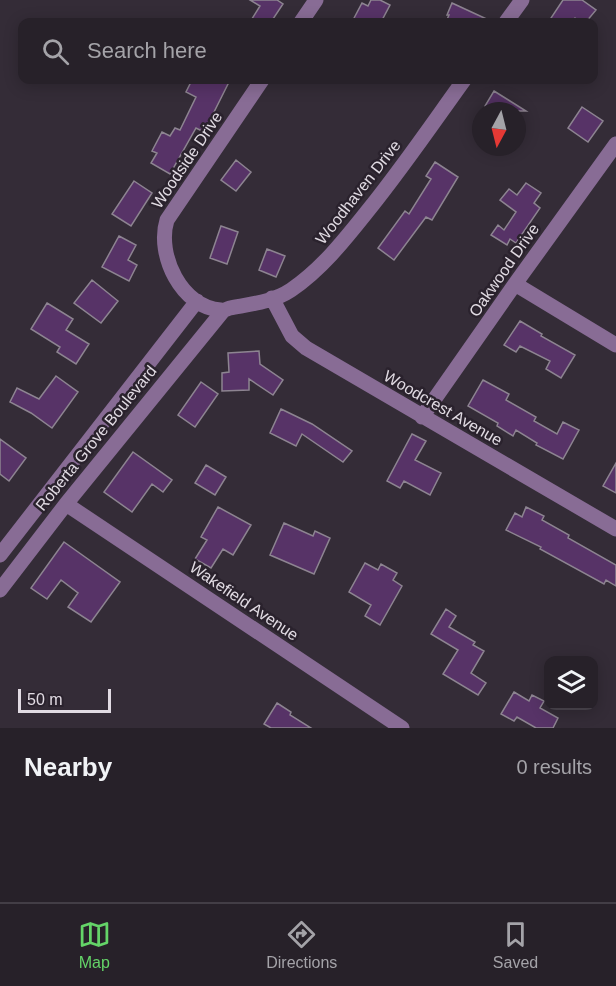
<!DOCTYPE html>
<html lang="en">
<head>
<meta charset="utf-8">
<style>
	body { margin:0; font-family:Arial,sans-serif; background:#332e35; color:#f1f3f6 }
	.controls { position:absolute; right:18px; bottom:18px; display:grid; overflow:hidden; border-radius:12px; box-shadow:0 3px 15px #0003 }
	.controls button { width:54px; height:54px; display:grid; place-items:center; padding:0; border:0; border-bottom:2px solid #433e46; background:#272129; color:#f1f3f6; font:30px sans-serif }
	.compass { position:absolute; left:472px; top:102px; width:54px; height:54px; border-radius:50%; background:#272129; box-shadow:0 3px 15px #0003; rotate:187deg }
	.scale { position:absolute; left:18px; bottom:15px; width:93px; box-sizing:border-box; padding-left:6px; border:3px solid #e1dbe3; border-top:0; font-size:16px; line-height:21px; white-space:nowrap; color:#e1dbe3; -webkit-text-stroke:4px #2a222d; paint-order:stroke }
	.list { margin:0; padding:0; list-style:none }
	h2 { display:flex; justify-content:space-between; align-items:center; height:78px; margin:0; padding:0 24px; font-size:26px }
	h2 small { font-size:20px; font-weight:400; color:#a4a3a8 }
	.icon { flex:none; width:33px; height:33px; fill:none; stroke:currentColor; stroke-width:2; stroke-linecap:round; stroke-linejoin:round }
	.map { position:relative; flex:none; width:616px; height:728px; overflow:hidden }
	.search { position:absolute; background:#272129; box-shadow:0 3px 15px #0003; left:18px; right:18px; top:18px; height:66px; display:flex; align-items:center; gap:15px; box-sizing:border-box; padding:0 21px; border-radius:12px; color:#a4a3a8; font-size:22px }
	.sheet { height:174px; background:#272129 }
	nav { display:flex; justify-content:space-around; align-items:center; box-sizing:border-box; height:84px; border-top:2px solid #433e46; background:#272129; font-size:16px; color:#a4a3a8 }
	nav a { display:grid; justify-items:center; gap:3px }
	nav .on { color:#64d468 }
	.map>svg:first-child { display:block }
	.building { fill:#573367; stroke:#8d8491; stroke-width:1.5 }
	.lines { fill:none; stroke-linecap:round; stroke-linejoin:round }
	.minor { stroke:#886c95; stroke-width:15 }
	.labels { text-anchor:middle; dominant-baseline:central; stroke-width:5; stroke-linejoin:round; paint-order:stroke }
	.street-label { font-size:16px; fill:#e1dbe3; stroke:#2a222d }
</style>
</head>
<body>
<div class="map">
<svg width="616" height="728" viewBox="0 0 616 728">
	<rect width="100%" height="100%" fill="#342c37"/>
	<path class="building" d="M 250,0 L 277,0 L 283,4 L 271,22 L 250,22 L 260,6 Z
		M 371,0 L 380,0 L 390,5 L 381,22 L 352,22 L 362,3 L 368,6 Z
		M 563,0 L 582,0 L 596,10 L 586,22 L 581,22 L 575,18 L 572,22 L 557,22 L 551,18 Z
		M 452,3 L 493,22 L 446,22 L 449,15 L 447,15 Z
		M 192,80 L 230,80 L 204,132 L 196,128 L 170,174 L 151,163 L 157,153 L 152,151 L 162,132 L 170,136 L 175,128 L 180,130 L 196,97 L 186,92 Z
		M 494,91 L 526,111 L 492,111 L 485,106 Z
		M 582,107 L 603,121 L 588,142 L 568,128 Z
		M 236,160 L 251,172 L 236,191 L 221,180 Z
		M 435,162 L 458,177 L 432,220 L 426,217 L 394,260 L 378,248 L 405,211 L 409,214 L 431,179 L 426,176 Z
		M 134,181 L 152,193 L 131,226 L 112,214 Z
		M 526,183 L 541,193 L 534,203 L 540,208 L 516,243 L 510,239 L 507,245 L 491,235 L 498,225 L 504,230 L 516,212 L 500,200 L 509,189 L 517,195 Z
		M 221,226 L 238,232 L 227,264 L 210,258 Z
		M 119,236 L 136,245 L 128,260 L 137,265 L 129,281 L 102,267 Z
		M 267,249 L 285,256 L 276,277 L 259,270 Z
		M 92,280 L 118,301 L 101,323 L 74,303 Z
		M 47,303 L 73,319 L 66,330 L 89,344 L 76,364 L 57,352 L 60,347 L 31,329 Z
		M 520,321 L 542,334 L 541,336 L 575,355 L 561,378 L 546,369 L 550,361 L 520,346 L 516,352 L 504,345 Z
		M 259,351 L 260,364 L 283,380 L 273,395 L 249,379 L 249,390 L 222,391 L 222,373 L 229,372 L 228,353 Z
		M 56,376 L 78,392 L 52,428 L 31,413 L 10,402 L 17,388 L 39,399 Z
		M 483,380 L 509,394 L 506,400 L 536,417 L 534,421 L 557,434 L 563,422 L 579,430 L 563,459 L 536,445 L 537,443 L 516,430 L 513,436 L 497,426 L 498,423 L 468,406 Z
		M 201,382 L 218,394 L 195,427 L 178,415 Z
		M 281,409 L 312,424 L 352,451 L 343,462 L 302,434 L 296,446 L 270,433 Z
		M 412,434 L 426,441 L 415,460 L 441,473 L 430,495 L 404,481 L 400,488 L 387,481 Z
		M 0,439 L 26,458 L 9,481 L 0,474 Z
		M 133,452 L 172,480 L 163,492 L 152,484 L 132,512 L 104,492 Z
		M 616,463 L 616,493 L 603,486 Z
		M 206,465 L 226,477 L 215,495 L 195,483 Z
		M 218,507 L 251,525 L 233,555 L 223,549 L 211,568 L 195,559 L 207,540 L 201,537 Z
		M 526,507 L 544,516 L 542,520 L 569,535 L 568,538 L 616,565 L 616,586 L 606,580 L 604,584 L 540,549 L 541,547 L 506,530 L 515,513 L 522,517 Z
		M 284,523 L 313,536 L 315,531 L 330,538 L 314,574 L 270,555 Z
		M 64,542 L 120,582 L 91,622 L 68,607 L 78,593 L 61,580 L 47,599 L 31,588 Z
		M 365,563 L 378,570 L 381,564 L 397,573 L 393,580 L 402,586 L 380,625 L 365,616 L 371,605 L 349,592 Z
		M 446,609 L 456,616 L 449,627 L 475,642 L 473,645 L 484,651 L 471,673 L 486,683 L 478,695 L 443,674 L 458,650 L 431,634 Z
		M 514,692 L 529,701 L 532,695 L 544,701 L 540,708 L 558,718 L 553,728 L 536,728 L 517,717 L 514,721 L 501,714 Z
		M 277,703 L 291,712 L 290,715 L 311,728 L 271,728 L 264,724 Z"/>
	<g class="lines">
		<path class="minor" d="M 301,22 L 316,0
			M 506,22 L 522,0
			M 262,80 L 167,220 C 156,255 182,308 221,310 C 225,311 226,309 230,308 C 251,304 273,302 291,290 C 323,268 346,238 370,208 C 403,167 433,123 464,80
			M 515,284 L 616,345
			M 272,298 L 292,336 L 306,348 L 616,529
			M 422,417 L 515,284 L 616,144
			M 66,504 L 402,728
			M 0,555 L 197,301
			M 0,590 L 66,504 L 223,311"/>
	</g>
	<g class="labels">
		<g class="street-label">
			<text transform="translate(187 160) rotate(-56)">Woodside Drive</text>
			<text transform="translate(358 192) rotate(-52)">Woodhaven Drive</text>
			<text transform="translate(504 270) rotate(-55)">Oakwood Drive</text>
			<text transform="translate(443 408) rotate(30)">Woodcrest Avenue</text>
			<text transform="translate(96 438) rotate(-51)">Roberta Grove Boulevard</text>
			<text transform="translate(244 601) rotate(34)">Wakefield Avenue</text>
		</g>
	</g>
</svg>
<div class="controls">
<button><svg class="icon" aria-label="layers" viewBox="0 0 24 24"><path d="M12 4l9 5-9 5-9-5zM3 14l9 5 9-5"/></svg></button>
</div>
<svg class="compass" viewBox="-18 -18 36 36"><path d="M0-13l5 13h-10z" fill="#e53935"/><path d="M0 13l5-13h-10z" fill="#a4a3a8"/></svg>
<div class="scale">50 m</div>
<div class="search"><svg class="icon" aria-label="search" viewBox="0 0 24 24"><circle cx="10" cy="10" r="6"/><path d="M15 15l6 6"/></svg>Search here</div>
</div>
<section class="sheet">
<h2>Nearby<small>0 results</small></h2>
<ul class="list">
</ul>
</section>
<nav>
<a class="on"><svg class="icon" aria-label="map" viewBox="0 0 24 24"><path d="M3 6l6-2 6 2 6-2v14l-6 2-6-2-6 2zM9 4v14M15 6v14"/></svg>Map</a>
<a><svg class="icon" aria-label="directions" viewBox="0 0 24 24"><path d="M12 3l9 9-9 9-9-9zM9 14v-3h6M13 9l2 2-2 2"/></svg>Directions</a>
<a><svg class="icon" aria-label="saved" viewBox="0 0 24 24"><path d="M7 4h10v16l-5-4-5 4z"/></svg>Saved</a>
</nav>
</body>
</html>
